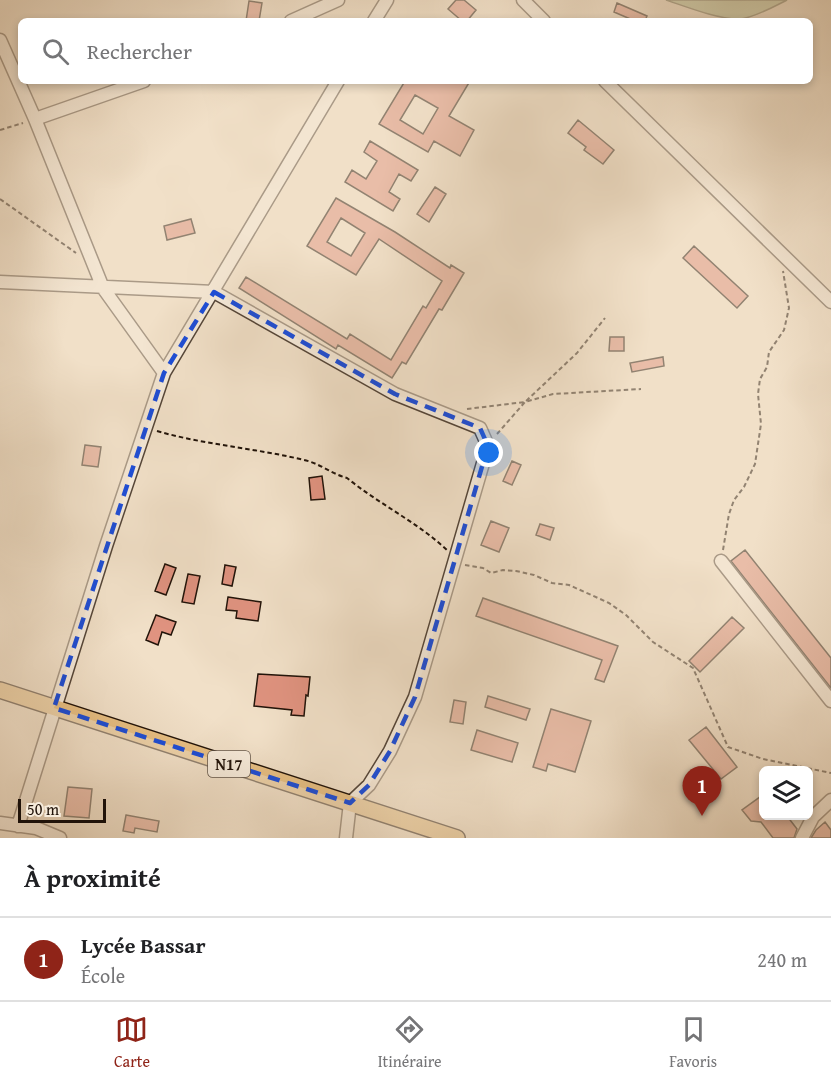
<!DOCTYPE html>
<html lang="fr">
<head>
<meta charset="utf-8">
<style>
	body { margin:0; font-family:"Gentium Book Plus",serif; background:#f6f6f6; color:#202124 }
	.controls { position:absolute; right:18px; bottom:18px; display:grid; overflow:hidden; border-radius:9px; box-shadow:0 3px 9px #0003 }
	.controls button { width:54px; height:54px; display:grid; place-items:center; padding:0; border:0; border-bottom:2px solid #e0e0e0; background:#fff; color:#202124; font:30px sans-serif }
	.scale { position:absolute; left:18px; bottom:15px; width:88px; box-sizing:border-box; padding-left:6px; border:3px solid #211309; border-top:0; font-size:16px; line-height:21px; white-space:nowrap; color:#211309; -webkit-text-stroke:4px #f6ebdb; paint-order:stroke }
	.you { position:absolute; left:489px; top:453px; width:21px; height:21px; margin:-15px; border:4px solid #fff; border-radius:50%; background:#1a73e8; box-shadow:0 0 0 9px #1a73e833 }
	.badge { display:grid; place-items:center; width:39px; height:39px; border-radius:50%; background:#8f2418; color:#fff; font-size:20px; font-weight:700 }
	.pin { position:absolute; translate:-50% -50px; filter:drop-shadow(0 2px 3px #0008) }
	.pin::after { content:''; position:absolute; top:32px; width:21px; height:18px; background:inherit; clip-path:polygon(0 0,100% 0,50% 100%) }
	.list { margin:0; padding:0; list-style:none }
	h2 { display:flex; justify-content:space-between; align-items:center; height:78px; margin:0; padding:0 24px; font-size:26px }
	h2 small { font-size:20px; font-weight:400; color:#757577 }
	.list li { display:grid; grid-template-columns:39px 1fr auto; gap:18px; align-items:center; box-sizing:border-box; height:84px; padding:0 24px; border-top:2px solid #e0e0e0 }
	.list b { display:block; font-size:22px; white-space:nowrap }
	.list p { margin:0; font-size:20px; white-space:nowrap; color:#757577 }
	.list em { font-size:20px; font-style:normal; color:#757577 }
	.icon { flex:none; width:33px; height:33px; fill:none; stroke:currentColor; stroke-width:2; stroke-linecap:round; stroke-linejoin:round }
	.map { position:relative; flex:none; width:831px; height:838px; overflow:hidden }
	.search { position:absolute; background:#fff; box-shadow:0 3px 9px #0003; left:18px; right:18px; top:18px; height:66px; display:flex; align-items:center; gap:15px; box-sizing:border-box; padding:0 21px; border-radius:9px; color:#757577; font-size:22px }
	.sheet { height:162px; background:#fff }
	nav { display:flex; justify-content:space-around; align-items:center; box-sizing:border-box; height:84px; border-top:2px solid #e0e0e0; background:#fff; font-size:16px; color:#757577 }
	nav a { display:grid; justify-items:center; gap:3px }
	nav .on { color:#8f2418 }
	.map>svg:first-child { display:block }
	.green { fill:#b7c398; stroke:#6c6b50; stroke-width:1.5 }
	.building { fill:#e09380; stroke:#211309; stroke-width:1.5; fill-rule:evenodd }
	.lines { fill:none; stroke-linecap:round; stroke-linejoin:round }
	.minor-casing { stroke:#554639; stroke-width:15 }
	.major-casing { stroke:#211309; stroke-width:18 }
	.path { stroke:#211309; stroke-width:2; stroke-dasharray:4.5 3; stroke-linecap:butt }
	.minor { stroke:#f6ebdb; stroke-width:12 }
	.major { stroke:#e8c084; stroke-width:15 }
	.marked { fill:none; stroke:#1d4ed8; stroke-width:4.5; stroke-dasharray:12 8; stroke-linejoin:round }
	.labels { text-anchor:middle; dominant-baseline:central; stroke-width:4.5; stroke-linejoin:round; paint-order:stroke }
	.shield { fill:#f6ebdb; stroke:#615448; stroke-width:1.5 }
	.shield-label { font-size:16px; font-weight:bold; fill:#211309 }
</style>
</head>
<body>
<div class="map">
<svg width="831" height="838" viewBox="0 0 831 838">
	<rect width="100%" height="100%" fill="#f1e0c8"/>
	<filter id="stains"><feTurbulence type="fractalNoise" baseFrequency=".00333" numOctaves="4"/><feColorMatrix values="0 0 0 0 .2 0 0 0 0 .09 0 0 0 0 .02 0 0 0 .5 -.17"/></filter>
	<radialGradient id="worn" r=".72"><stop offset=".6" stop-color="#630" stop-opacity="0"/><stop offset="1" stop-color="#630" stop-opacity=".3"/></radialGradient>
	<path class="green" d="M 666,0 L 787,0 C 775,6 752,19 739,19 C 720,20 684,6 666,0 Z"/>
	<path class="building" d="M 456,0 L 464,0 L 476,10 L 467,21 L 462,21 L 448,9 Z
		M 249,1 L 262,3 L 259,21 L 246,21 Z
		M 617,3 L 647,16 L 645,21 L 635,21 L 614,12 Z
		M 405,81 L 470,81 L 449,116 L 474,130 L 460,156 L 434,141 L 428,152 L 379,124 ZM 415,95 L 438,108 L 423,134 L 400,120 Z
		M 578,120 L 614,150 L 603,164 L 584,150 L 586,147 L 568,133 Z
		M 370,141 L 418,170 L 411,181 L 399,174 L 389,192 L 400,199 L 393,211 L 345,182 L 352,170 L 366,179 L 377,161 L 364,152 Z
		M 435,187 L 446,194 L 429,222 L 417,214 Z
		M 336,198 L 395,232 L 450,268 L 451,265 L 464,273 L 442,310 L 439,309 L 406,364 L 402,362 L 392,378 L 338,345 L 336,349 L 239,288 L 246,277 L 347,339 L 350,334 L 391,360 L 423,306 L 426,308 L 442,281 L 379,239 L 356,275 L 307,246 ZM 341,218 L 365,233 L 351,256 L 327,242 Z
		M 191,219 L 195,233 L 167,240 L 164,226 Z
		M 694,246 L 748,296 L 737,308 L 683,258 Z
		M 610,337 L 624,337 L 624,351 L 609,351 Z
		M 663,357 L 664,366 L 632,372 L 630,363 Z
		M 85,445 L 101,447 L 98,467 L 82,465 Z
		M 512,461 L 521,465 L 512,485 L 503,481 Z
		M 322,476 L 325,499 L 311,500 L 309,478 Z
		M 491,521 L 509,528 L 499,552 L 481,545 Z
		M 540,524 L 554,528 L 550,540 L 536,535 Z
		M 745,550 L 831,658 L 831,688 L 731,561 Z
		M 165,564 L 176,568 L 166,595 L 155,591 Z
		M 225,565 L 236,567 L 232,586 L 222,584 Z
		M 188,574 L 200,576 L 194,604 L 182,602 Z
		M 228,597 L 261,602 L 258,621 L 236,618 L 237,611 L 226,610 Z
		M 483,598 L 618,646 L 604,682 L 595,679 L 602,660 L 476,616 Z
		M 156,615 L 176,622 L 171,635 L 162,632 L 158,645 L 146,640 Z
		M 732,617 L 744,628 L 700,672 L 689,661 Z
		M 258,674 L 310,677 L 308,696 L 306,695 L 304,716 L 291,715 L 292,710 L 254,706 Z
		M 488,696 L 530,709 L 526,720 L 485,707 Z
		M 454,700 L 466,702 L 463,724 L 450,722 Z
		M 551,709 L 591,721 L 575,772 L 548,764 L 546,771 L 533,767 Z
		M 706,727 L 737,767 L 721,779 L 689,740 Z
		M 477,730 L 518,743 L 512,762 L 471,750 Z
		M 68,787 L 92,789 L 89,818 L 64,816 Z
		M 764,794 L 764,816 L 787,816 L 797,829 L 794,838 L 773,838 L 761,822 L 751,821 L 742,810 Z
		M 126,815 L 159,821 L 157,832 L 135,828 L 134,833 L 123,831 Z
		M 825,822 L 831,830 L 831,838 L 811,838 L 816,830 Z"/>
	<g class="lines">
		<defs>
			<path id="minor" d="M 523,0 L 544,21
				M 291,21 L 338,0
				M 374,21 L 387,0
				M 0,40 L 35,119 L 103,288 L 164,373
				M 605,81 L 831,302
				M 35,119 L 144,81
				M 0,282 L 214,292 L 395,394 L 480,428 L 488,446 L 415,697 L 390,751 L 369,785 L 350,803 L 346,838
				M 721,561 L 831,701
				M 0,823 L 36,828 L 60,838
				M 18,826 L 106,546 L 164,373 L 338,81
				M 802,838 L 813,817 L 831,800"/>
			<path id="major" d="M 0,690 L 457,838"/>
		</defs>
		<use href="#minor" class="minor-casing"/>
		<use href="#major" class="major-casing"/>
		<path class="path" d="M 0,130 L 23,123
			M 0,199 L 76,253
			M 467,409 L 525,402 L 577,353 L 605,318
			M 157,431 C 205,445 255,448 304,460 C 319,463 332,474 347,478 C 379,504 417,522 447,550
			M 497,434 L 525,402 L 553,394 L 641,389
			M 723,550 L 729,514 L 734,500 L 744,487 L 755,464 L 761,424 L 758,394 L 760,379 L 767,367 L 769,352 L 784,330 L 789,308 L 783,271
			M 465,565 L 483,568 L 491,573 L 503,570 L 516,571 L 534,575 L 552,583 L 569,585 L 609,603 L 626,615 L 653,642 L 693,668 L 728,747 L 763,759 L 831,773"/>
		<use href="#minor" class="minor"/>
		<use href="#major" class="major"/>
	</g>
	<path d="M0 0H831V838H0ZM 214,292 L 395,394 L 480,428 L 488,446 L 415,697 L 390,751 L 369,785 L 350,803 L 54,708 L 164,373 Z" fill="#f1e0c8" fill-opacity=".55" fill-rule="evenodd"/>
	<path class="marked" d="M 214,292 L 395,394 L 480,428 L 488,446 L 415,697 L 390,751 L 369,785 L 350,803 L 54,708 L 164,373 Z"/>
	<g class="labels">
		<rect class="shield" x="208" y="751" width="42" height="26" rx="4.5"/>
		<g class="shield-label">
			<text x="229" y="764">N17</text>
		</g>
	</g>
	<rect width="100%" height="100%" filter="url(#stains)"/>
	<rect width="100%" height="100%" fill="url(#worn)"/>
</svg>
<div class="controls">
<button><svg class="icon" aria-label="layers" viewBox="0 0 24 24"><path d="M12 4l9 5-9 5-9-5zM3 14l9 5 9-5"/></svg></button>
</div>
<div class="scale">50 m</div>
<div class="you"></div>
<div class="pin badge" style="left:702px;top:816px">1</div>
<div class="search"><svg class="icon" aria-label="search" viewBox="0 0 24 24"><circle cx="10" cy="10" r="6"/><path d="M15 15l6 6"/></svg>Rechercher</div>
</div>
<section class="sheet">
<h2>À proximité<small></small></h2>
<ul class="list">
<li><span class="badge">1</span><div><b>Lycée Bassar</b><p>École</p></div><em>240 m</em></li>
</ul>
</section>
<nav>
<a class="on"><svg class="icon" aria-label="map" viewBox="0 0 24 24"><path d="M3 6l6-2 6 2 6-2v14l-6 2-6-2-6 2zM9 4v14M15 6v14"/></svg>Carte</a>
<a><svg class="icon" aria-label="directions" viewBox="0 0 24 24"><path d="M12 3l9 9-9 9-9-9zM9 14v-3h6M13 9l2 2-2 2"/></svg>Itinéraire</a>
<a><svg class="icon" aria-label="saved" viewBox="0 0 24 24"><path d="M7 4h10v16l-5-4-5 4z"/></svg>Favoris</a>
</nav>
</body>
</html>
